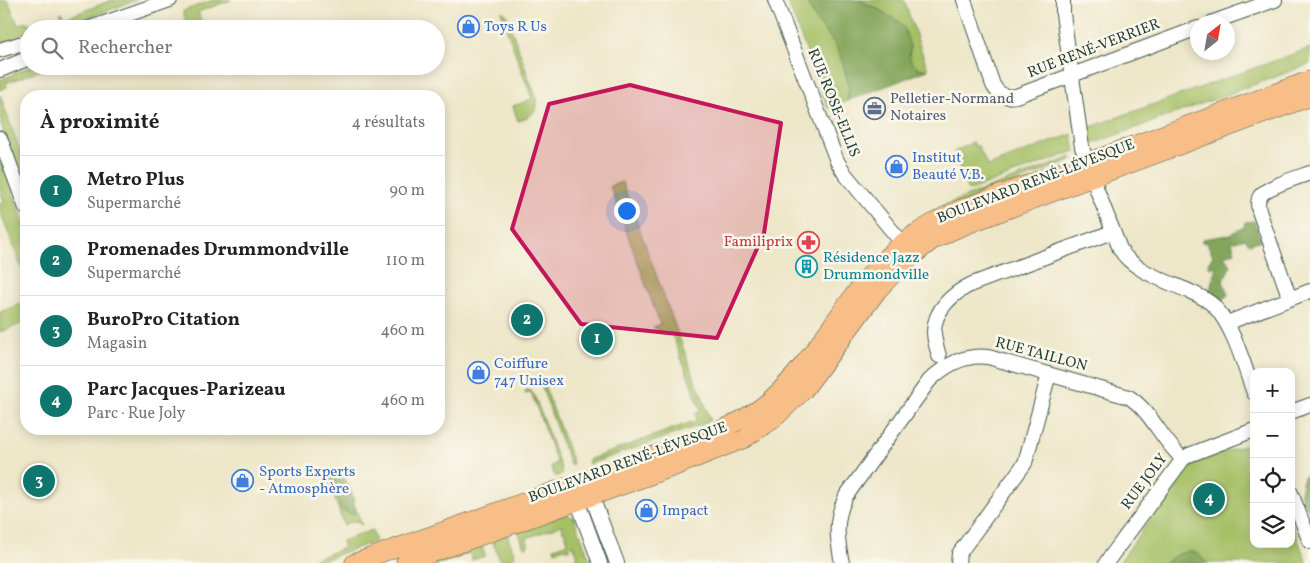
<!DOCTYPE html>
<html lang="fr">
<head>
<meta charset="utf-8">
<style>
	body { margin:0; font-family:Vollkorn,serif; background:#f6f6f6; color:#222 }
	.controls { position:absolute; right:15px; bottom:15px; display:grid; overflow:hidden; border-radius:10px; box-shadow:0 2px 12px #0003 }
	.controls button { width:45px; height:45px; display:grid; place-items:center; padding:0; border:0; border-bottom:1px solid #e0e0e0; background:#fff; color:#222; font:25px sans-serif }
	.compass { position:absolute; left:1190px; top:15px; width:45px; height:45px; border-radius:50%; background:#fff; box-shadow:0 2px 12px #0003; rotate:31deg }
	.you { position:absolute; left:626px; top:210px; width:18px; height:18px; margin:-12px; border:4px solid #fff; border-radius:50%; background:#1a73e8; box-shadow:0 0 0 8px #1a73e833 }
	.badge { display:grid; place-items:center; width:32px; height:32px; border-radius:50%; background:#0f766e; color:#fff; font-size:16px; font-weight:700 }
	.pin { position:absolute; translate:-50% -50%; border:2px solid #fff; box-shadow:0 1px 5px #0006 }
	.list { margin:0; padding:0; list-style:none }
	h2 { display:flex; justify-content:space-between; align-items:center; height:65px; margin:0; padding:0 20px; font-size:21px }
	h2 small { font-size:16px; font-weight:400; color:#767676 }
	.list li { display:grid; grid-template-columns:32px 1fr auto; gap:15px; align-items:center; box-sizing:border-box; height:70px; padding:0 20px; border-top:1px solid #e0e0e0 }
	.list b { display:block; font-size:19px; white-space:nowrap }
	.list p { margin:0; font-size:16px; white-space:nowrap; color:#767676 }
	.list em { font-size:16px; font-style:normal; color:#767676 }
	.icon { flex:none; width:28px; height:28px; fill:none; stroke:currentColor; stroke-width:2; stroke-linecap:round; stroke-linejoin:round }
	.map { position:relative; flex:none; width:1310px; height:563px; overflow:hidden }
	.search { position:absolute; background:#fff; box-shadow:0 2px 12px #0003; left:20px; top:20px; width:425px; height:55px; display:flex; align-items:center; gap:12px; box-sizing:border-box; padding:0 18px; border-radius:28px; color:#767676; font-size:19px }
	.panel { position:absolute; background:#fff; box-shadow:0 2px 12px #0003; left:20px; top:90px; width:425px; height:345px; border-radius:20px }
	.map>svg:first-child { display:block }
	.green { fill:#a6c066; stroke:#627e4d }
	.forest { fill:#84a65b; stroke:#527248 }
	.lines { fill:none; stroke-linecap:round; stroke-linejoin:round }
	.minor-casing { stroke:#3e564a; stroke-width:16 }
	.major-casing { stroke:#3e564a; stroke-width:19 }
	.minor { stroke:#fff; stroke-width:14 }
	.major { stroke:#f7be88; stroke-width:18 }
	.marked { fill:#c2185b; fill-opacity:0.2; stroke:#c2185b; stroke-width:4; stroke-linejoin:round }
	.labels { text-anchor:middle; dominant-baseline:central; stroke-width:5; stroke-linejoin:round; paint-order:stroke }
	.shop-label { font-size:15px; fill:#366cbe; stroke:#fbf7ec; text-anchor:start }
	.street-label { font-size:15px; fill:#1f3d34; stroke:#fbf7ec }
	.service-label { font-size:15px; fill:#4e5e75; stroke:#fbf7ec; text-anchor:start }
	.health-label { font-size:15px; fill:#be3a42; stroke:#fbf7ec; text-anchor:end }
	.culture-label { font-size:15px; fill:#0d838f; stroke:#fbf7ec; text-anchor:start }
</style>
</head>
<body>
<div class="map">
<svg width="1310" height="563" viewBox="0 0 1310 563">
	<rect width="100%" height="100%" fill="#fbf7ec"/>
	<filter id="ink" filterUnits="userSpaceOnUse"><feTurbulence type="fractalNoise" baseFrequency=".02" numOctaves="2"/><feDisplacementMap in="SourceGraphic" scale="10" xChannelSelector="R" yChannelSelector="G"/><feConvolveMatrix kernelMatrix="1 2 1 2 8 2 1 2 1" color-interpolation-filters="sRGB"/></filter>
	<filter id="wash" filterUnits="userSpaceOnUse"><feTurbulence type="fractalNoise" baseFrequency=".0096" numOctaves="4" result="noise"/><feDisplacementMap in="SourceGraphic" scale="20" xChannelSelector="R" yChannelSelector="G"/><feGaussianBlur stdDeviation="1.12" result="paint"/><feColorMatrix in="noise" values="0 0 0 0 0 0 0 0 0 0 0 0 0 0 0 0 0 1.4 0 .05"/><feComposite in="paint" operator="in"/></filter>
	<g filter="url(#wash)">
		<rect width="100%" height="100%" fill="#ede6c8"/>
		<path class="green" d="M 0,0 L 8,0 L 18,25 L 27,22 L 30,24 L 31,29 L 29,29 L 29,36 L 0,43 Z
			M 112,0 L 137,0 L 70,24 L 64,22 L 60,13 L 61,12 L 65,18 Z
			M 213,0 L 231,0 L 198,12 L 201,20 L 192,22 L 195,29 L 188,29 L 183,11 Z
			M 787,0 L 806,0 L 816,20 L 835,44 L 843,63 L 849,87 L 847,101 L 828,108 Z
			M 858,0 L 904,0 L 928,70 C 911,67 909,62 910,46 L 878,9 Z
			M 501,11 L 506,14 L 532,87 L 528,88 L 502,17 L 503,17 Z
			M 1310,48 L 1310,64 L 1092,144 L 1089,139 L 1088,128 Z
			M 31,66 L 52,66 L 6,83 L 7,87 L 0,90 L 0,80 Z
			M 533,88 C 534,92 536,97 537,101 C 538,112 528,119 518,121 L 513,106 L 532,99 L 529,90 Z
			M 0,95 L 26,167 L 26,185 L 23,182 L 1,124 Z
			M 1072,134 L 1075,151 L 968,191 L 954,152 L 973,142 L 975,146 L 978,146 L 988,166 Z
			M 1072,157 L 1070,160 L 909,228 L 907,226 L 920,218 L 944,205 Z
			M 2,162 L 26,227 L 26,279 L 0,211 L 0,203 L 4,201 L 0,190 L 0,163 Z
			M 622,182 L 696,383 L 699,387 L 710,420 L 703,424 L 589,464 L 588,460 L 697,420 L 695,414 L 701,411 L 672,333 L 666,335 L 653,327 L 660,324 L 610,186 Z
			M 26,302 L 26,322 L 0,332 L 0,312 Z
			M 543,386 L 545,387 L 573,463 L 572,465 L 570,465 L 542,388 Z
			M 526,390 L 531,391 L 535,397 L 561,468 L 562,474 L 560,474 L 559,476 L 555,476 L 551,466 L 557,463 L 531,392 L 525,394 Z
			M 1254,442 L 1254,544 L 1291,544 L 1291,521 L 1307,563 L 1119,563 L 1186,469 L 1187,470 L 1199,461 Z
			M 344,474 L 344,476 L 331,480 L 355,513 L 355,506 L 362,525 L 356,521 L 347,523 L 344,526 L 328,479 Z
			M 565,514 L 574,518 L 591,563 L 582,563 L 581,561 L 577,563 L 575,558 L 578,556 L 573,545 L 569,546 L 570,550 L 566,549 L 565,548 L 555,551 L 554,548 L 568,543 L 565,532 L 562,531 L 563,530 L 562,525 L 527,538 C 527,542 530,545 526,548 L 523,545 L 518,530 Z
			M 372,530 L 376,541 L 315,563 L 302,563 L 344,548 L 342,541 Z
			M 507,534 L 515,556 L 508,559 L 509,563 L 501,563 L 492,540 Z
			M 481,544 L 485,555 L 485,556 L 472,560 L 470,553 L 443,563 L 428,563 Z"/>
		<path class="forest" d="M 806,0 L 858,0 L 878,9 L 898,21 L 904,28 L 910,46 L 909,58 L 912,63 L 919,69 L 928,70 L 847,101 L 849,87 L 843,63 L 835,44 L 816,20 Z
			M 1254,221 L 1261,240 L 1249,244 L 1245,238 L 1232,242 L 1235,252 L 1224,256 L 1231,265 L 1223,281 L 1228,295 L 1221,300 L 1210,291 L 1216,266 L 1210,268 L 1208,265 L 1209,261 L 1213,256 L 1207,243 L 1202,242 L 1202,239 L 1228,235 L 1244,227 L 1245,222 Z
			M 1308,473 L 1310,474 L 1310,509 L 1306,508 L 1300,493 L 1303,477 Z
			M 344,476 C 348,487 359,504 353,515 L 341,510 L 331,480 Z
			M 1188,551 C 1201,553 1198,555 1207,563 L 1165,563 L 1176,555 Z"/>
	</g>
	<g filter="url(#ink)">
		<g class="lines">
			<defs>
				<path id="minor" d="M 775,0 L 837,161 L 845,174 L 908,250
					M 964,0 L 993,85 C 998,94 1005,98 1016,96 L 1198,28
					M 1063,0 L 1063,14 L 1082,147 L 1097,190 L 1120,249 C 1132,271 1169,282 1191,292 C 1200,296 1208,300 1214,306 C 1234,327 1244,366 1254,393
					M 1213,22 L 1275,0
					M 87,29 L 170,0
					M 0,50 L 29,41
					M 0,70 L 29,58
					M 0,138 L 26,208
					M 1290,299 L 1259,211 C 1258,206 1257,199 1261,195 C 1267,187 1299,177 1310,173
					M 1227,323 L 1310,291
					M 939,356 C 937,348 934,340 934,332 C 934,310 953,293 972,284 L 1112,232
					M 1291,412 L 1310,405
					M 589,489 L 617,563
					M 574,492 L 600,563
					M 1291,493 L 1310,542
					M 842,563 C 837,538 834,521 846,496 L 929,381 C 945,365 965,354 988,357 L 1129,397 C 1152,412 1162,441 1183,459
					M 958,563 L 959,554 L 963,548 L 1025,463 L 1049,374
					M 1106,563 L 1183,459 L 1189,455 L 1254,430"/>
				<path id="major" d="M 354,563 L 683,445 C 714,433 744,422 770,400 C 812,363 837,311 874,270 C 899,241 926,225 960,209 L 1310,80
					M 405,563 L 674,467 L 744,439 L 774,419 L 804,390 L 878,290 L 905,262 L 932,241 L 952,231 L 979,220 L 1310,97"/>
			</defs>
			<use href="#minor" class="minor-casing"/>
			<use href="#major" class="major-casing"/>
			<use href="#minor" class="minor"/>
			<use href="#major" class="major"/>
		</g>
	</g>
	<path class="marked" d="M 630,85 L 781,123 L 764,233 L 717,338 L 581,324 L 512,229 L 549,104 Z"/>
	<defs>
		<symbol id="shop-ring" viewBox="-11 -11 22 22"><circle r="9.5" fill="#fbf7ec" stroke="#3f7fe0" stroke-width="1.5"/><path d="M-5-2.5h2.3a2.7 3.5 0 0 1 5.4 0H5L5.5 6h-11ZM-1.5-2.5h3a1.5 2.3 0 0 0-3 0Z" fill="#3f7fe0"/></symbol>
		<symbol id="office-ring" viewBox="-11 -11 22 22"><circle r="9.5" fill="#fbf7ec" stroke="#5c6f8a" stroke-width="1.5"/><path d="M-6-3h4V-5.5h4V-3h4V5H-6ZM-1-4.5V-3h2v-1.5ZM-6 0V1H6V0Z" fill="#5c6f8a"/></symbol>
		<symbol id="pharmacy-ring" viewBox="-11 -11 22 22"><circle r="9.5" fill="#fbf7ec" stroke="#e0444e" stroke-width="1.5"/><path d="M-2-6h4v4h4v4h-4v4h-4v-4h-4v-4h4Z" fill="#e0444e"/></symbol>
		<symbol id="building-ring" viewBox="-11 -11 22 22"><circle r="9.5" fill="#fbf7ec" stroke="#0f9aa8" stroke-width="1.5"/><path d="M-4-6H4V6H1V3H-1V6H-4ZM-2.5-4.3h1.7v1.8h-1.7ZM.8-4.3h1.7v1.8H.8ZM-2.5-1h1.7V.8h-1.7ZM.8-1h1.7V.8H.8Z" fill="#0f9aa8"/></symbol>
	</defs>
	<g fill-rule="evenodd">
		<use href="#shop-ring" x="456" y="14" width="25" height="25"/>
		<use href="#office-ring" x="862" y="96" width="25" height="25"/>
		<use href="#shop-ring" x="884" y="154" width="25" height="25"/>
		<use href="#pharmacy-ring" x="796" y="230" width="25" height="25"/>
		<use href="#building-ring" x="794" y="254" width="25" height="25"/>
		<use href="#shop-ring" x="466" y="360" width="25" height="25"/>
		<use href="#shop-ring" x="230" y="468" width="25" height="25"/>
		<use href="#shop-ring" x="634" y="498" width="25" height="25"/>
	</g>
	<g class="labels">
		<g class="shop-label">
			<text x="484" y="27">Toys R Us</text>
			<text x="912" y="158">Institut<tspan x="912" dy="17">Beauté V.B.</tspan></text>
			<text x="494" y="364">Coiffure<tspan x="494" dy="17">747 Unisex</tspan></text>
			<text x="259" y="472">Sports Experts<tspan x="259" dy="17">- Atmosphère</tspan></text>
			<text x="662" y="511">Impact</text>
		</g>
		<g class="street-label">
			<text transform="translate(1094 49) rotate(-21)">RUE RENÉ-VERRIER</text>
			<text transform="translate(833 103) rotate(68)">RUE ROSE-ELLIS</text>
			<text transform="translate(1036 182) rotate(-21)">BOULEVARD RENÉ-LÉVESQUE</text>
			<text transform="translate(1041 355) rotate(15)">RUE TAILLON</text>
			<text transform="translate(628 463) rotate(-20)">BOULEVARD RENÉ-LÉVESQUE</text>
			<text transform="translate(1145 482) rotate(-53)">RUE JOLY</text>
		</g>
		<g class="service-label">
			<text x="890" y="99">Pelletier-Normand<tspan x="890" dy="17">Notaires</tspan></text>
		</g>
		<g class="health-label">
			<text x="793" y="242">Familiprix</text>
		</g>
		<g class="culture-label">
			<text x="823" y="258">Résidence Jazz<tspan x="823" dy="17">Drummondville</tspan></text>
		</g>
	</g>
</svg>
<div class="controls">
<button>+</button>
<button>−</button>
<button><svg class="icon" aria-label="locate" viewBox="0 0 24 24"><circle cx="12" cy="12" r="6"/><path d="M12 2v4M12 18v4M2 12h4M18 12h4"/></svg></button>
<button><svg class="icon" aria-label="layers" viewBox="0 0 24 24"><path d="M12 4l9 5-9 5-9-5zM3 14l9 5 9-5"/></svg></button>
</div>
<svg class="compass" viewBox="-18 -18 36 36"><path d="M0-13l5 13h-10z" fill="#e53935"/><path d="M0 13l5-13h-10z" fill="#767676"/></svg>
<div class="you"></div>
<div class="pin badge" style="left:597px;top:339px">1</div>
<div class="pin badge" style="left:527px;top:320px">2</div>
<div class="pin badge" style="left:39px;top:481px">3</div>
<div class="pin badge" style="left:1209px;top:499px">4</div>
<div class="search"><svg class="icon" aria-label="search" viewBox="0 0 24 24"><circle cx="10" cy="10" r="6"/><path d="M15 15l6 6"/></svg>Rechercher</div>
<section class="panel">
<h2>À proximité<small>4 résultats</small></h2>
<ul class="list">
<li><span class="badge">1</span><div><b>Metro Plus</b><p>Supermarché</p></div><em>90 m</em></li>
<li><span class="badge">2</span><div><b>Promenades Drummondville</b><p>Supermarché</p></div><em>110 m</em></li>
<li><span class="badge">3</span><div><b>BuroPro Citation</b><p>Magasin</p></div><em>460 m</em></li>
<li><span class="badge">4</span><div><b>Parc Jacques-Parizeau</b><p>Parc · Rue Joly</p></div><em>460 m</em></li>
</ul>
</section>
</div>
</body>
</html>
